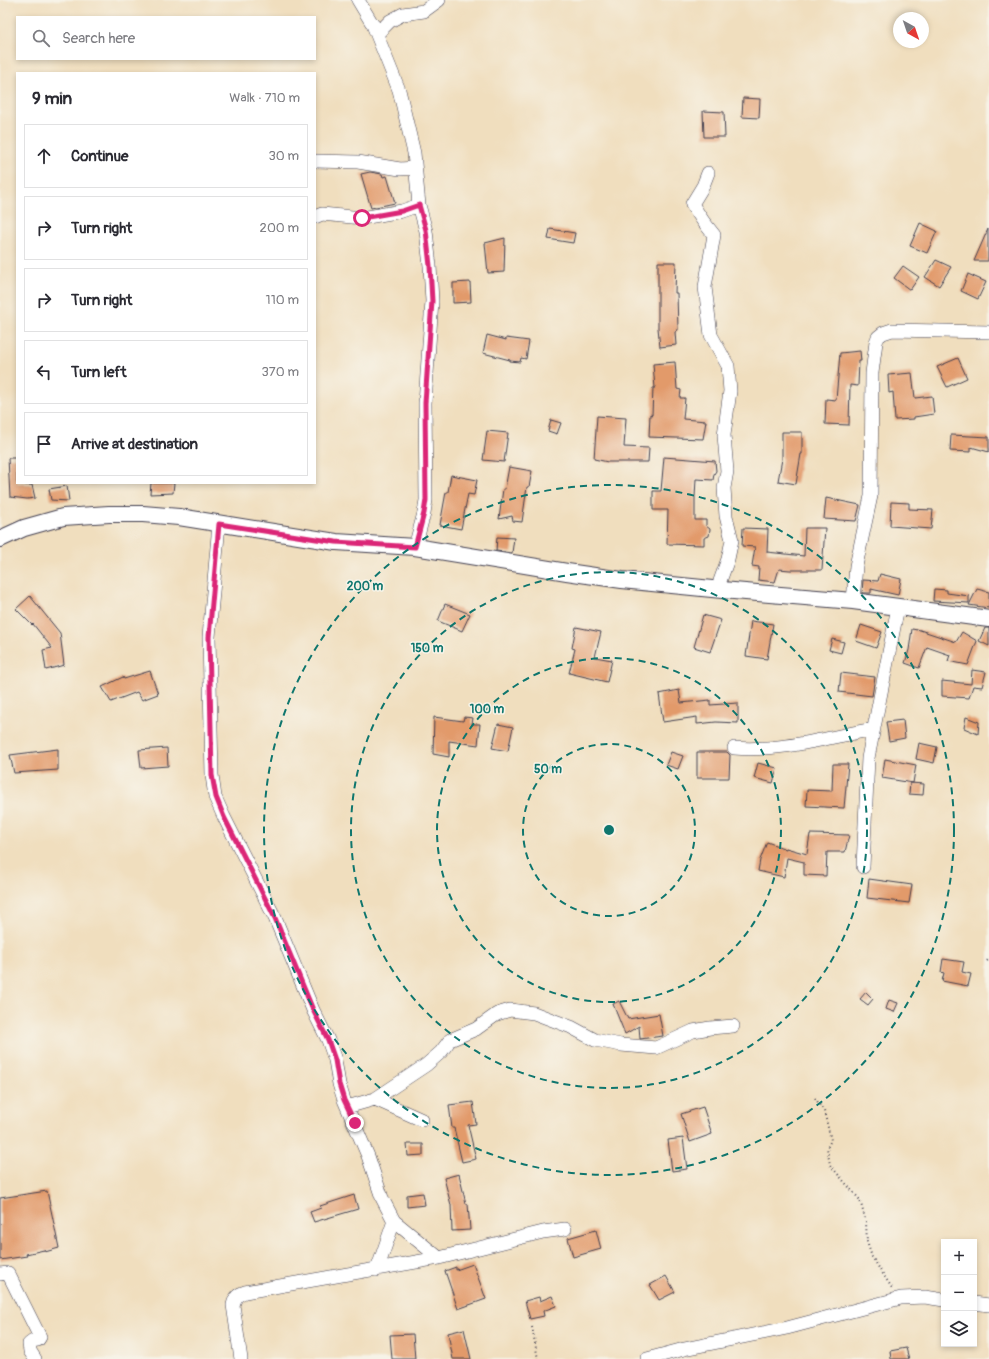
<!DOCTYPE html>
<html lang="en">
<head>
<meta charset="utf-8">
<style>
	body { margin:0; font-family:Pangolin,sans-serif; background:#f2f2f3; color:#2b2b33 }
	.controls { position:absolute; right:12px; bottom:12px; display:grid; overflow:hidden; border-radius:0px; box-shadow:0 2px 6px #0003 }
	.controls button { width:36px; height:36px; display:grid; place-items:center; padding:0; border:0; border-bottom:1px solid #e1e1e2; background:#fff; color:#2b2b33; font:20px sans-serif }
	.compass { position:absolute; left:893px; top:12px; width:36px; height:36px; border-radius:50%; background:#fff; box-shadow:0 2px 6px #0003; rotate:140deg }
	.stop { position:absolute; width:12px; height:12px; margin:-9px; border:3px solid #db2777; border-radius:50%; background:#fff }
	.stop.end { background:#db2777; border-color:#fff; box-shadow:0 1px 4px #0008 }
	.list { margin:0; padding:0; list-style:none }
	h2 { display:flex; justify-content:space-between; align-items:center; height:52px; margin:0; padding:0 16px; font-size:17px }
	h2 small { font-size:13px; font-weight:400; color:#7c7c81 }
	.list li { display:grid; grid-template-columns:26px 1fr auto; gap:12px; align-items:center; box-sizing:border-box; height:64px; margin:0 8px 8px; padding:0 8px; border:1px solid #e1e1e2; border-radius:0px }
	.list b { display:block; font-size:15px; white-space:nowrap }
	.list em { font-size:13px; font-style:normal; color:#7c7c81 }
	.icon { flex:none; width:22px; height:22px; fill:none; stroke:currentColor; stroke-width:2; stroke-linecap:round; stroke-linejoin:round }
	.map { position:relative; flex:none; width:989px; height:1359px; overflow:hidden }
	.search { position:absolute; background:#fff; box-shadow:0 2px 6px #0003; left:16px; top:16px; width:300px; height:44px; display:flex; align-items:center; gap:10px; box-sizing:border-box; padding:0 14px; border-radius:0px; color:#7c7c81; font-size:15px }
	.panel { position:absolute; background:#fff; box-shadow:0 2px 6px #0003; left:16px; top:72px; width:300px; height:412px; border-radius:0px }
	.map>svg:first-child { display:block }
	.building { fill:#e29a6b }
	.lines { fill:none; stroke-linecap:round; stroke-linejoin:round }
	.minor-casing { stroke:#413e4f; stroke-width:14 }
	.tertiary-casing { stroke:#413e4f; stroke-width:18 }
	.path { stroke:#413e4f; stroke-width:2; stroke-dasharray:1 3; stroke-linecap:butt }
	.minor { stroke:#fff; stroke-width:13 }
	.tertiary { stroke:#fff; stroke-width:16 }
	.route { stroke:#db2777; stroke-width:5 }
	.ring { fill:none; stroke:#0f766e; stroke-width:2; stroke-dasharray:7 5 }
	.centre { fill:#0f766e; stroke:#f7f3e8; stroke-width:2 }
	.ring-label { font-size:12px; text-anchor:middle; font-weight:bold; fill:#0f766e; stroke:#f7f3e8; stroke-width:3; stroke-linejoin:round; paint-order:stroke }
</style>
</head>
<body>
<div class="map">
<svg width="989" height="1359" viewBox="0 0 989 1359">
	<rect width="100%" height="100%" fill="#f7f3e8"/>
	<filter id="ink" filterUnits="userSpaceOnUse"><feTurbulence type="fractalNoise" baseFrequency=".025" numOctaves="2"/><feDisplacementMap in="SourceGraphic" scale="8" xChannelSelector="R" yChannelSelector="G"/><feConvolveMatrix kernelMatrix="1 2 1 2 8 2 1 2 1" color-interpolation-filters="sRGB"/></filter>
	<filter id="wash" filterUnits="userSpaceOnUse"><feTurbulence type="fractalNoise" baseFrequency=".012" numOctaves="4" result="noise"/><feDisplacementMap in="SourceGraphic" scale="16" xChannelSelector="R" yChannelSelector="G"/><feGaussianBlur stdDeviation="0.9" result="paint"/><feColorMatrix in="noise" values="0 0 0 0 0 0 0 0 0 0 0 0 0 0 0 0 0 1.4 0 .05"/><feComposite in="paint" operator="in"/></filter>
	<g filter="url(#wash)">
		<rect width="100%" height="100%" fill="#f0debe"/>
		<g id="blocks">
			<path class="building" d="M 743,98 L 760,99 L 759,118 L 742,117 Z
				M 703,111 L 724,112 L 725,137 L 704,137 Z
				M 370,172 L 382,174 L 383,177 L 387,176 L 395,203 L 371,208 L 361,174 Z
				M 920,223 L 937,231 L 927,253 L 910,246 Z
				M 550,229 L 575,233 L 573,243 L 548,239 Z
				M 988,229 L 988,261 L 974,261 Z
				M 505,238 L 504,272 L 488,273 L 485,243 Z
				M 936,260 L 951,267 L 939,286 L 925,277 Z
				M 658,262 L 676,262 L 675,293 L 677,293 L 678,330 L 675,332 L 676,345 L 660,347 L 658,328 Z
				M 903,266 L 919,277 L 910,290 L 894,278 Z
				M 968,274 L 986,282 L 978,299 L 961,291 Z
				M 470,282 L 471,302 L 453,303 L 453,283 Z
				M 487,335 L 506,340 L 506,338 L 529,341 L 526,359 L 521,358 L 520,362 L 510,361 L 510,360 L 483,353 Z
				M 860,351 L 861,361 L 859,361 L 858,386 L 850,385 L 849,425 L 825,424 L 826,399 L 836,400 L 840,353 Z
				M 958,358 L 967,378 L 947,387 L 937,367 Z
				M 675,362 L 677,389 L 681,390 L 680,398 L 685,398 L 683,419 L 706,421 L 703,439 L 649,437 L 650,414 L 652,415 L 653,388 L 655,388 L 653,364 Z
				M 912,373 L 915,398 L 932,396 L 934,414 L 914,417 L 914,419 L 895,420 L 893,392 L 889,393 L 888,375 Z
				M 597,416 L 626,418 L 624,447 L 649,448 L 648,462 L 608,462 L 594,459 Z
				M 551,420 L 561,423 L 557,434 L 548,431 Z
				M 487,431 L 508,433 L 504,462 L 483,460 Z
				M 782,432 L 802,432 L 802,454 L 801,454 L 796,484 L 778,481 L 782,459 Z
				M 951,435 L 989,437 L 989,452 L 971,447 L 971,452 L 950,451 Z
				M 664,457 L 715,461 L 716,471 L 714,474 L 713,480 L 696,479 L 695,497 L 695,520 L 706,520 L 706,526 L 710,529 L 709,536 L 704,538 L 704,545 L 667,544 L 668,510 L 653,510 L 653,491 L 661,491 Z
				M 8,458 L 17,458 L 17,483 L 25,483 L 25,485 L 32,485 L 35,498 L 27,499 L 10,497 Z
				M 509,467 L 532,471 L 529,487 L 527,487 L 522,522 L 513,521 L 512,516 L 499,519 L 503,489 L 505,489 Z
				M 451,475 L 477,480 L 474,495 L 468,494 L 461,529 L 440,525 L 446,492 L 448,492 Z
				M 151,483 L 174,483 L 173,493 L 150,494 Z
				M 67,486 L 69,501 L 51,500 L 49,489 Z
				M 826,498 L 860,505 L 856,521 L 824,519 Z
				M 891,502 L 909,503 L 909,509 L 933,510 L 931,529 L 890,526 Z
				M 743,528 L 768,529 L 767,552 L 804,556 L 805,528 L 825,528 L 822,570 L 790,570 L 779,569 L 775,582 L 758,580 L 759,567 L 752,566 L 755,547 L 742,546 Z
				M 497,537 L 514,538 L 512,553 L 496,551 Z
				M 880,574 L 901,579 L 898,595 L 871,589 L 871,593 L 862,593 L 863,580 L 878,581 Z
				M 934,589 L 947,590 L 947,593 L 969,596 L 969,603 L 933,601 Z
				M 977,589 L 989,592 L 989,608 L 969,605 Z
				M 30,596 L 60,633 L 64,665 L 46,670 L 43,650 L 52,648 L 33,624 L 32,625 L 16,609 Z
				M 445,604 L 470,614 L 462,631 L 438,621 Z
				M 703,615 L 721,620 L 710,652 L 694,647 Z
				M 751,621 L 773,624 L 767,659 L 746,656 Z
				M 861,625 L 882,632 L 876,648 L 856,641 Z
				M 576,627 L 601,632 L 595,657 L 612,660 L 607,682 L 569,673 L 575,649 L 572,648 Z
				M 985,628 L 989,628 L 989,646 L 979,641 Z
				M 912,629 L 917,630 L 917,629 L 956,642 L 962,632 L 977,641 L 968,665 L 948,661 L 950,655 L 927,647 L 919,668 L 905,663 L 909,650 Z
				M 832,639 L 844,642 L 841,653 L 829,650 Z
				M 972,670 L 986,672 L 982,687 L 973,686 L 969,698 L 942,696 L 942,681 L 971,684 Z
				M 150,671 L 158,694 L 142,700 L 137,692 L 111,702 L 102,687 L 123,677 L 124,679 Z
				M 841,673 L 875,677 L 872,696 L 839,692 Z
				M 679,690 L 681,703 L 710,700 L 710,705 L 738,703 L 738,723 L 716,722 L 697,724 L 697,717 L 663,722 L 659,694 Z
				M 434,717 L 463,721 L 464,717 L 473,718 L 472,724 L 480,724 L 478,745 L 449,741 L 449,757 L 433,754 Z
				M 966,717 L 979,722 L 978,734 L 964,728 Z
				M 903,720 L 905,738 L 889,741 L 886,722 Z
				M 498,724 L 513,727 L 508,751 L 492,748 Z
				M 919,743 L 937,747 L 934,763 L 916,759 Z
				M 167,748 L 168,766 L 141,768 L 139,750 Z
				M 58,749 L 58,770 L 14,773 L 10,755 Z
				M 671,752 L 683,756 L 678,769 L 666,765 Z
				M 697,752 L 727,752 L 730,755 L 729,778 L 697,778 Z
				M 885,759 L 916,765 L 913,783 L 882,778 Z
				M 758,763 L 777,768 L 773,783 L 754,778 Z
				M 833,764 L 848,764 L 844,808 L 806,806 L 807,790 L 832,791 Z
				M 910,783 L 924,784 L 923,795 L 909,794 Z
				M 810,834 L 849,835 L 845,852 L 827,852 L 826,876 L 804,875 L 804,862 L 787,858 L 784,877 L 758,871 L 760,860 L 767,842 L 786,849 L 786,848 L 807,854 Z
				M 869,879 L 912,885 L 909,903 L 867,898 Z
				M 943,959 L 964,962 L 962,972 L 971,974 L 968,986 L 942,981 L 944,973 L 941,972 Z
				M 866,992 L 873,999 L 868,1005 L 860,999 Z
				M 889,1000 L 898,1003 L 894,1012 L 886,1009 Z
				M 619,1001 L 628,1019 L 659,1014 L 663,1036 L 640,1039 L 639,1026 L 625,1034 L 613,1004 Z
				M 473,1102 L 476,1124 L 468,1125 L 476,1159 L 462,1162 L 454,1128 L 452,1128 L 449,1105 Z
				M 703,1107 L 712,1134 L 690,1142 L 681,1114 Z
				M 683,1138 L 687,1169 L 672,1171 L 668,1140 Z
				M 407,1144 L 423,1144 L 423,1155 L 408,1156 Z
				M 459,1174 L 466,1204 L 468,1204 L 470,1230 L 452,1231 L 451,1205 L 444,1178 Z
				M 47,1191 L 59,1248 L 45,1252 L 44,1250 L 26,1254 L 27,1256 L 0,1260 L 0,1198 Z
				M 423,1193 L 425,1205 L 407,1207 L 407,1195 Z
				M 354,1195 L 358,1209 L 314,1222 L 310,1212 L 321,1208 L 320,1206 Z
				M 596,1230 L 601,1249 L 573,1257 L 568,1238 Z
				M 473,1264 L 486,1299 L 458,1309 L 445,1271 L 456,1267 L 456,1270 Z
				M 666,1276 L 675,1292 L 659,1300 L 650,1285 Z
				M 552,1296 L 556,1306 L 543,1311 L 544,1316 L 530,1319 L 525,1301 L 539,1297 L 540,1301 Z
				M 464,1329 L 471,1359 L 453,1359 L 448,1333 Z
				M 413,1334 L 415,1359 L 392,1359 L 390,1335 Z
				M 906,1348 L 909,1359 L 891,1359 L 890,1351 Z"/>
		</g>
	</g>
	<g filter="url(#ink)">
		<use href="#blocks" fill-opacity="0" stroke="#413e4f" stroke-width="1"/>
		<g class="lines">
			<defs>
				<path id="minor" d="M 358,0 L 373,25 L 399,90 L 414,153 L 419,205 L 426,231 L 430,266 L 432,301 L 425,403 L 426,500 L 424,513 L 415,547
					M 373,25 L 380,31 L 390,21 L 403,14 L 424,11 L 439,0
					M 315,161 L 358,162 L 400,169 L 415,168
					M 708,173 L 703,186 L 692,204 L 703,221 L 714,235 L 705,287 L 711,335 L 728,366 L 730,391 L 724,435 L 727,471 L 724,488 L 726,516 L 732,540 L 728,559 L 720,581 L 722,590
					M 315,217 L 322,214 L 362,218 L 402,211 L 419,205
					M 219,524 L 209,637 L 212,775 L 215,797 L 224,817 L 275,918 L 313,1010 L 328,1040 L 335,1060 L 339,1084 L 344,1100 L 368,1156 L 382,1198 L 394,1221 L 439,1258
					M 853,601 L 856,566 L 871,496 L 872,373 L 876,342 L 878,337 L 883,333 L 892,330 L 989,332
					M 734,748 C 781,752 829,737 874,729
					M 863,867 L 868,758 L 898,607
					M 375,1099 L 426,1065 L 441,1052 L 450,1040 L 476,1029 L 497,1014 L 510,1010 L 534,1013 L 571,1027 L 595,1040 L 621,1045 L 656,1048 L 693,1031 L 710,1028 L 733,1026
					M 347,1107 L 375,1099 L 422,1120
					M 377,1270 L 394,1221
					M 0,1274 L 8,1273 L 40,1337 L 38,1340 L 33,1341 L 29,1344 L 30,1351 L 35,1359
					M 974,1303 L 989,1305
					M 241,1359 L 233,1305 C 235,1297 238,1294 245,1292 L 439,1258 L 543,1232 L 565,1229
					M 647,1359 L 684,1349 L 787,1328 L 901,1298 L 925,1297 L 944,1300"/>
				<path id="tertiary" d="M 0,539 L 24,528 L 63,517 L 109,514 L 143,514 L 179,517 L 336,542 L 415,547 L 567,572 L 622,580 L 722,590 L 853,601 L 989,619"/>
			</defs>
			<use href="#minor" class="minor-casing"/>
			<use href="#tertiary" class="tertiary-casing"/>
			<path class="path" d="M 987,961 L 989,959
				M 815,1098 L 824,1111 L 831,1140 L 827,1148 L 830,1165 L 860,1200 L 866,1222 L 867,1242 L 872,1257 L 892,1288
				M 532,1327 L 538,1359"/>
			<use href="#minor" class="minor"/>
			<use href="#tertiary" class="tertiary"/>
		</g>
	</g>
	<g class="lines" filter="url(#ink)">
		<path class="route" d="M 355,1123 L 344,1100 L 339,1084 L 335,1060 L 328,1040 L 313,1010 L 275,918 L 224,817 L 216,797 L 212,775 L 209,637 L 219,524 L 336,542 L 415,547 L 424,513 L 426,500 L 425,403 L 432,301 L 430,266 L 426,230 L 419,205 L 402,211 L 362,218"/>
	</g>
	<g class="ring">
		<circle cx="609" cy="830" r="86"/>
		<circle cx="609" cy="830" r="172"/>
		<circle cx="609" cy="830" r="258"/>
		<circle cx="609" cy="830" r="345"/>
	</g>
	<circle cx="609" cy="830" r="6" class="centre"/>
	<g class="ring-label">
		<text x="365" y="590">200 m</text>
		<text x="427" y="652">150 m</text>
		<text x="487" y="713">100 m</text>
		<text x="548" y="773">50 m</text>
	</g>
</svg>
<div class="controls">
<button>+</button>
<button>−</button>
<button><svg class="icon" aria-label="layers" viewBox="0 0 24 24"><path d="M12 4l9 5-9 5-9-5zM3 14l9 5 9-5"/></svg></button>
</div>
<svg class="compass" viewBox="-18 -18 36 36"><path d="M0-13l5 13h-10z" fill="#e53935"/><path d="M0 13l5-13h-10z" fill="#7c7c81"/></svg>
<div class="stop" style="left:362px;top:218px"></div>
<div class="stop end" style="left:355px;top:1123px"></div>
<div class="search"><svg class="icon" aria-label="search" viewBox="0 0 24 24"><circle cx="10" cy="10" r="6"/><path d="M15 15l6 6"/></svg>Search here</div>
<section class="panel">
<h2>9 min<small>Walk · 710 m</small></h2>
<ul class="list">
<li><svg class="icon" aria-label="ahead" viewBox="0 0 24 24"><path d="M12 20V5M6 11l6-6 6 6"/></svg><div><b>Continue</b></div><em>30 m</em></li>
<li><svg class="icon" aria-label="right" viewBox="0 0 24 24"><path d="M7 20v-9h11M14 6l5 5-5 5"/></svg><div><b>Turn right</b></div><em>200 m</em></li>
<li><svg class="icon" aria-label="right" viewBox="0 0 24 24"><path d="M7 20v-9h11M14 6l5 5-5 5"/></svg><div><b>Turn right</b></div><em>110 m</em></li>
<li><svg class="icon" aria-label="left" viewBox="0 0 24 24"><path d="M17 20v-9H6M10 6l-5 5 5 5"/></svg><div><b>Turn left</b></div><em>370 m</em></li>
<li><svg class="icon" aria-label="arrive" viewBox="0 0 24 24"><path d="M6 21V4h12l-3 4 3 4H6"/></svg><div><b>Arrive at destination</b></div></li>
</ul>
</section>
</div>
</body>
</html>
